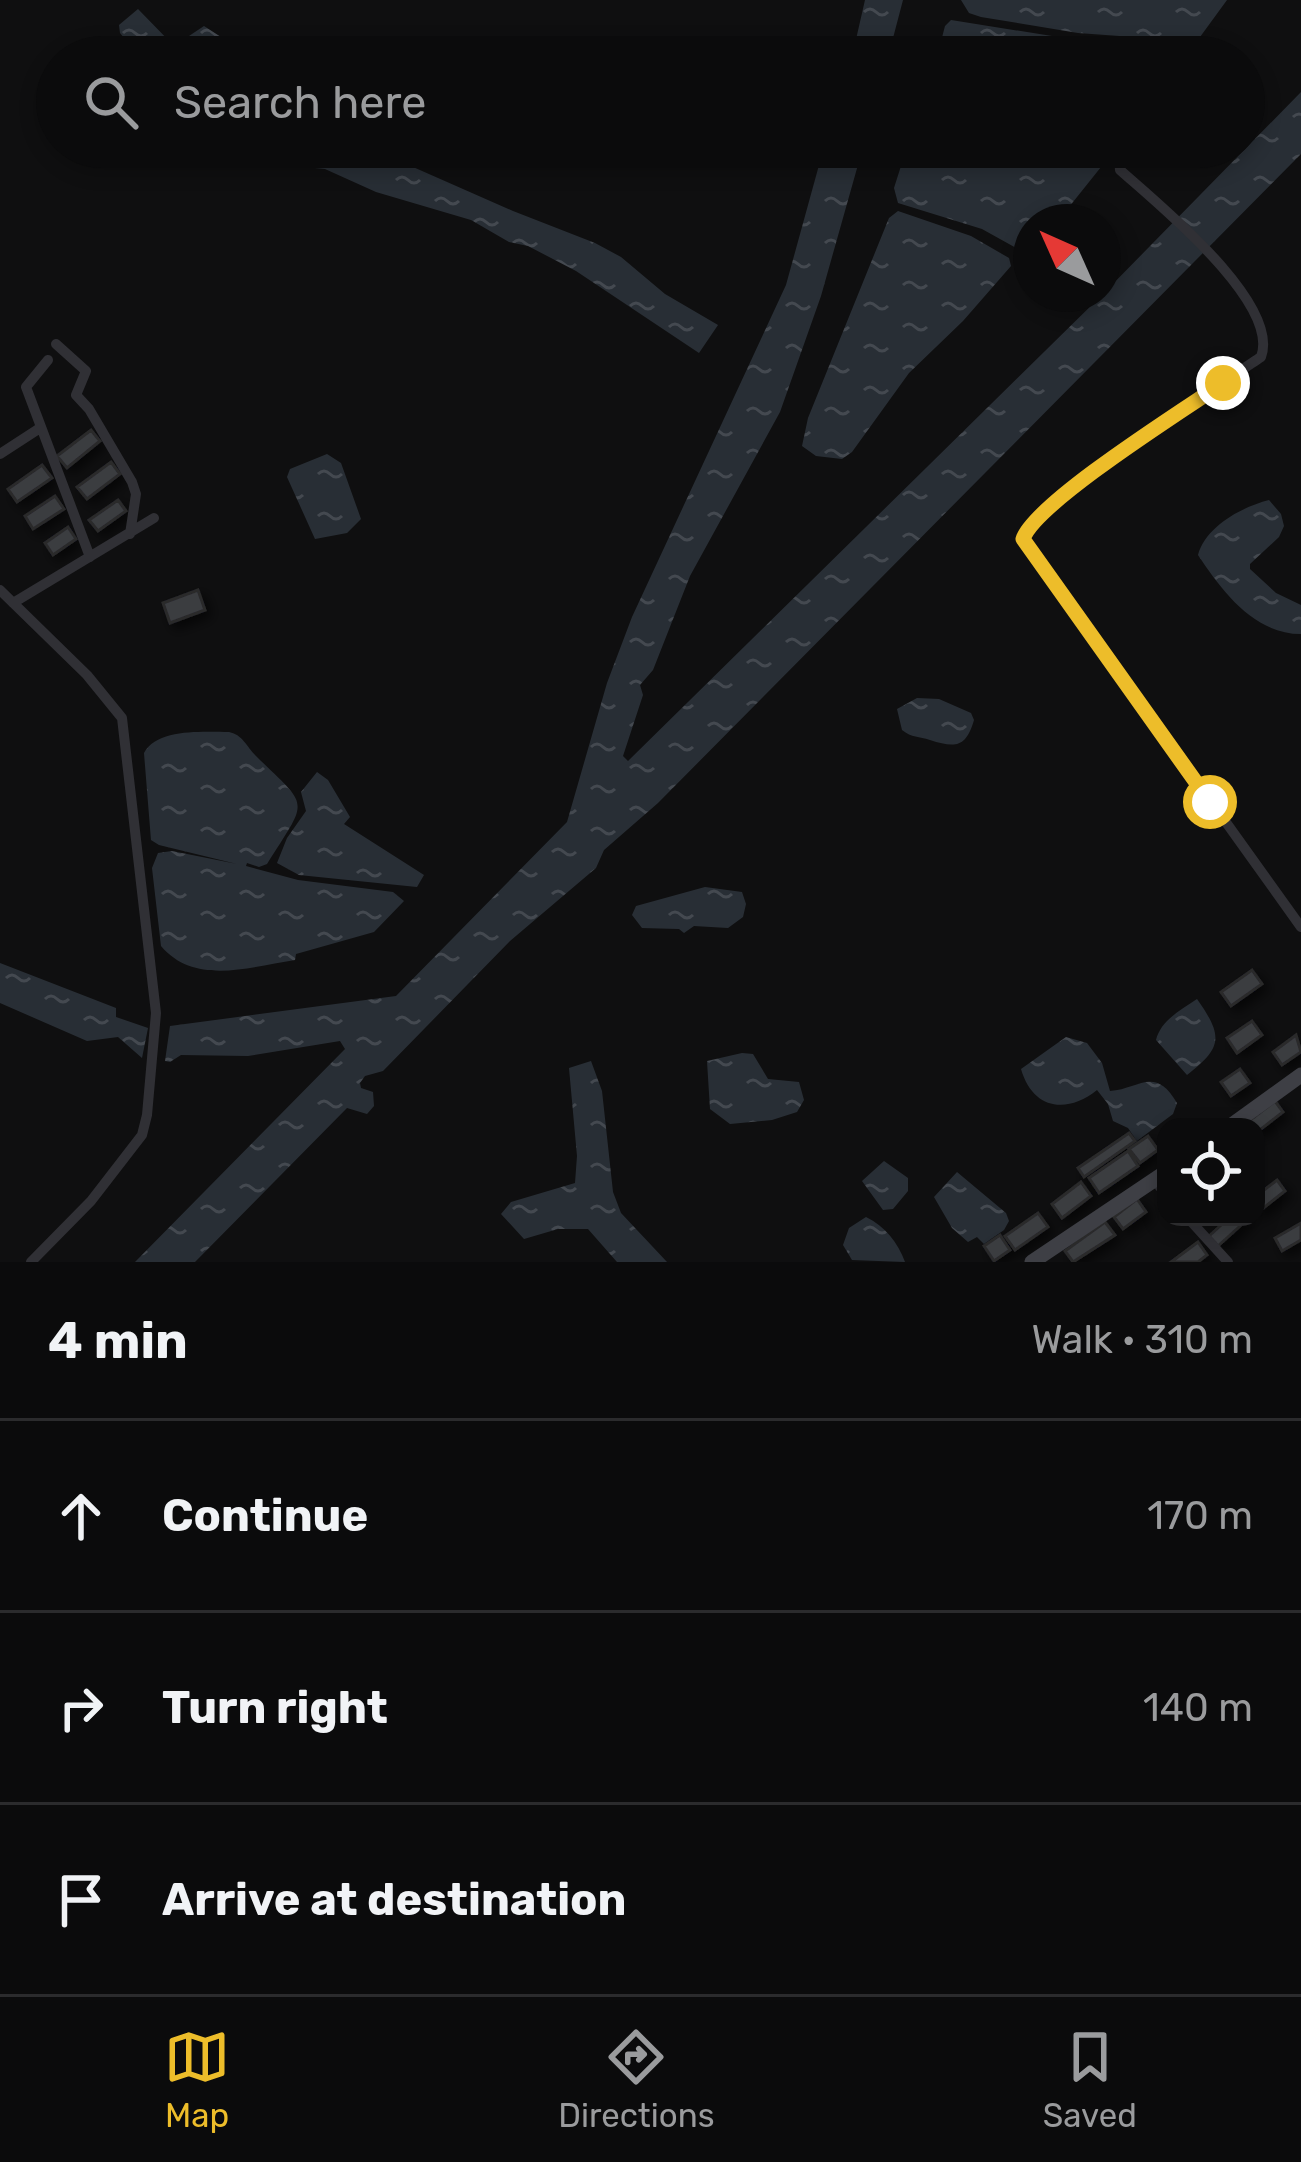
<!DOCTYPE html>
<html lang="en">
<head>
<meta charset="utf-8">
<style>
	body { margin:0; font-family:Rubik,sans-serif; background:#19191a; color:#f1f3f6 }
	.controls { position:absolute; right:36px; bottom:36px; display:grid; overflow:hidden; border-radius:24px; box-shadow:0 6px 18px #0003 }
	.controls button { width:108px; height:108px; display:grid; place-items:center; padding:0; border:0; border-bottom:3px solid #2b2b2d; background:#0b0b0c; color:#f1f3f6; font:60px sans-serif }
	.compass { position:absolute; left:1013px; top:204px; width:108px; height:108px; border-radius:50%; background:#0b0b0c; box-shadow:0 6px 18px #0003; rotate:315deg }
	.stop { position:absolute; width:36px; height:36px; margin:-27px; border:9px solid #edbd2a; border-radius:50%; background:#fff }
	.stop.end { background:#edbd2a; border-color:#fff; box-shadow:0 3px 12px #0008 }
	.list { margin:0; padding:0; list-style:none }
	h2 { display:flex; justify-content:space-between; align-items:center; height:156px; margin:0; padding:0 48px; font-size:51px }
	h2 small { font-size:39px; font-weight:400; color:#9a9b9d }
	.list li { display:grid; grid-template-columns:78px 1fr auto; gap:36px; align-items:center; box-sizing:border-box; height:192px; padding:0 48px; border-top:3px solid #2b2b2d }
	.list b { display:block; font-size:45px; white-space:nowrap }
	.list em { font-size:39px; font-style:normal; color:#9a9b9d }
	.icon { flex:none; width:66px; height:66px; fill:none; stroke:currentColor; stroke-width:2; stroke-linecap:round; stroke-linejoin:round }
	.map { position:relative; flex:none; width:1301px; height:1262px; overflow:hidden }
	.search { position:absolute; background:#0b0b0c; box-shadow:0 6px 18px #0003; left:36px; right:36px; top:36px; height:132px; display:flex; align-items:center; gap:30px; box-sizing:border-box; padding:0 42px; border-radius:66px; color:#9a9b9d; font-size:45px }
	.sheet { height:732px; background:#0b0b0c }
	nav { display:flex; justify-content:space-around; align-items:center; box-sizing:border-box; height:168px; border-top:3px solid #2b2b2d; background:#0b0b0c; font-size:33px; color:#9a9b9d }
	nav a { display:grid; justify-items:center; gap:6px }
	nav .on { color:#edbd2a }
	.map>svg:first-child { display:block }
	.water { fill:url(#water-ripples) }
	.building { fill:#3b3c40; stroke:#29292c; stroke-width:3; filter:url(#shadow) }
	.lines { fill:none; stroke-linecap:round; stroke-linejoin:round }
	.street { stroke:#303035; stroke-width:10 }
	.secondary { stroke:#3e3f45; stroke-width:15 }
	.route { stroke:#edbd2a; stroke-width:15 }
</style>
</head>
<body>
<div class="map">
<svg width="1301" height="1262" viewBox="0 0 1301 1262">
	<defs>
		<pattern id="water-ripples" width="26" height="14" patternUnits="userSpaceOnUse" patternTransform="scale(3)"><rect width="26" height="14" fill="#282e35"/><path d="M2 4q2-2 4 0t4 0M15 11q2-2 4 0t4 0" fill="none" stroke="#444950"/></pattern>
		<filter id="shadow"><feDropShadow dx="5.5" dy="5.5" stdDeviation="6" flood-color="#0009"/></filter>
	</defs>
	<rect width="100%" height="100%" fill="#0f0f10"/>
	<path class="water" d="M 865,0 L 903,0 L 888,57 L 852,57 Z
		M 961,0 L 1227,0 L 1200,37 L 1189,41 L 1078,33 L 981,17 L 969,13 Z
		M 138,9 L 174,46 L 204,26 L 221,37 L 221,45 L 209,57 L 140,57 L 120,33 L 119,25 Z
		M 951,20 L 1183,57 L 937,57 L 945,26 Z
		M 1301,92 L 1301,154 L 658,803 L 604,850 L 596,868 L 510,941 L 383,1071 L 365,1076 L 360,1083 L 361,1088 L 373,1092 L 374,1106 L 367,1114 L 347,1108 L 195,1262 L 135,1262 L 345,1049 L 340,1041 L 248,1056 L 181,1055 L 170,1062 L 165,1061 L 170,1026 L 396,996 L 567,822 L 607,683 L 632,617 L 786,285 L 824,147 L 863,147 L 821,296 L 780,412 L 690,576 L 653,670 L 640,685 L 643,695 L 623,756 L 628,761 L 1103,294 Z
		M 272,147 L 357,147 L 379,152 L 513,211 L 595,243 L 621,257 L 665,294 L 718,325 L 699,353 L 576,271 L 528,246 L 509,242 L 471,220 L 376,192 L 325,169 L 285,165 L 278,161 Z
		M 907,147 L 1117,147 L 1057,222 L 1031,222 L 1031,252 L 1027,254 L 982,229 L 898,203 L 894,188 Z
		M 898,211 L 971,236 L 1009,258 L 1011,266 L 963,321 L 909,373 L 852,452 L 842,459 L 816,456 L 802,446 L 808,418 L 889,218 Z
		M 327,454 L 341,463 L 361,519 L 347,533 L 315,539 L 287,477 L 290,469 Z
		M 1269,500 L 1281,514 L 1284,526 L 1279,537 L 1250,564 L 1250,569 L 1276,593 L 1301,605 L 1301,634 C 1254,634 1222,591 1198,555 C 1206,526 1242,507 1269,500 Z
		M 917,698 L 939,699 L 971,713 L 974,720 C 966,748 955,748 930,740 C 919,736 912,738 902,730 L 897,709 Z
		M 229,732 C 243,735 246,746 256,756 C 310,809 309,797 267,864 L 259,867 L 247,863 L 246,866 L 298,880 L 393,892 L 404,901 L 374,932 L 296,954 L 295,960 C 249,967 195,986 161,946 L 152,868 L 158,853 L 172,851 L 237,864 L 159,845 L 151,840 L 144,753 C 157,728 204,732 229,732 Z
		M 317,772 L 328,780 L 350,817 L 344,824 L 424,875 L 417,887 L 299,875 L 277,863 L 287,838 L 306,811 L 301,792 Z
		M 705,887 L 742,892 L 746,904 L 743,917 L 728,928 L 694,926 L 684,933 L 679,929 L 642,928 L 632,915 L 636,906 Z
		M 0,963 L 116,1008 L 116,1017 L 148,1028 L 142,1058 L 118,1037 L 87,1041 L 0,1003 Z
		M 1197,999 C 1223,1036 1223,1047 1187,1075 L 1156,1040 C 1161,1020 1181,1010 1197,999 Z
		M 1066,1037 L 1087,1043 L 1102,1063 L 1110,1091 C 1139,1089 1155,1065 1177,1103 L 1173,1114 L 1137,1141 L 1128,1128 L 1113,1121 L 1108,1104 L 1097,1090 C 1067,1114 1033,1110 1021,1069 Z
		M 742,1053 L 753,1054 L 768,1079 L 799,1082 L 804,1100 L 797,1112 L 772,1120 L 730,1124 L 710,1109 L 707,1061 Z
		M 591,1061 L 602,1091 L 613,1192 L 621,1213 L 667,1262 L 617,1262 L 588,1229 L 558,1229 L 524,1239 L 501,1214 L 511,1202 L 575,1183 L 577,1156 L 569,1068 Z
		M 884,1161 L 908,1178 L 908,1191 L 893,1209 L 883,1210 L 862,1181 Z
		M 957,1172 L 1006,1213 L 1009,1221 L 1004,1230 L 984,1244 L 977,1237 L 968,1242 L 952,1228 L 934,1197 Z
		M 866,1217 C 885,1226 898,1243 905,1262 L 852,1260 L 843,1245 L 849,1228 Z"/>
	<path class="building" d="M 91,430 L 100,441 L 67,468 L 57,456 Z
		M 111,462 L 120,474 L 87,499 L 77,487 Z
		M 42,465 L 52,478 L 17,502 L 8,489 Z
		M 55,496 L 64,509 L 33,529 L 25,516 Z
		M 118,500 L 126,511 L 98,531 L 89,520 Z
		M 68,527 L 76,539 L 53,555 L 45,543 Z
		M 198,590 L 205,610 L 170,623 L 163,603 Z
		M 1252,970 L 1262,984 L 1231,1006 L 1221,992 Z
		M 1252,1021 L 1262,1035 L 1237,1053 L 1227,1038 Z
		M 1296,1035 L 1301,1052 L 1282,1065 L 1273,1052 Z
		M 1240,1069 L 1250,1083 L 1231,1096 L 1221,1082 Z
		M 1275,1101 L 1283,1112 L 1256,1133 L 1256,1127 L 1241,1127 Z
		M 1129,1133 L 1135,1141 L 1084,1177 L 1078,1168 Z
		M 1148,1136 L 1158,1150 L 1140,1163 L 1129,1149 Z
		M 1128,1151 L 1138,1166 L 1099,1193 L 1089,1178 Z
		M 1277,1180 L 1285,1191 L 1256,1214 L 1256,1196 Z
		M 1081,1182 L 1091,1196 L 1062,1218 L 1052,1204 Z
		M 1137,1199 L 1146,1212 L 1123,1229 L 1114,1217 Z
		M 1038,1213 L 1048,1227 L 1015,1250 L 1005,1236 Z
		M 1230,1217 L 1249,1218 L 1218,1246 L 1209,1236 Z
		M 1105,1222 L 1115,1235 L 1073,1262 L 1065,1251 Z
		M 1301,1223 L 1301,1240 L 1282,1251 L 1275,1238 Z
		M 1000,1235 L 1010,1250 L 994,1261 L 984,1246 Z
		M 1198,1242 L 1207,1255 L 1198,1262 L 1171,1262 Z"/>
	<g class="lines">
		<path class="street" d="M 1125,147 L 1119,157 L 1120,170 C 1158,204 1281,303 1261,357 C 1218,386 1036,501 1023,539 L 1301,927
			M 56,344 L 86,371 L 76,395 L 89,409 L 132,482 L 136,494 L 130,534
			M 48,360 L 26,387 L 90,557
			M 0,454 L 40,428
			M 0,590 L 87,675 L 122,718 L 156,1013 L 147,1115 L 142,1135 L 91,1201 L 31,1262
			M 13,603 L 154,518
			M 1154,1180 L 1166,1194
			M 1187,1217 L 1228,1262"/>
		<path class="secondary" d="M 1229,1127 L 1301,1075
			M 1032,1262 L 1166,1172"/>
	</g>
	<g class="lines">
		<path class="route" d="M 1210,802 L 1023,539 C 1035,503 1185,409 1223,383"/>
	</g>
</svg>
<div class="controls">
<button><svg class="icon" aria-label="locate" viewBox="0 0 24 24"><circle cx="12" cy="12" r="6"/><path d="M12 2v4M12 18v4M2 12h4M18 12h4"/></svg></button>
</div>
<svg class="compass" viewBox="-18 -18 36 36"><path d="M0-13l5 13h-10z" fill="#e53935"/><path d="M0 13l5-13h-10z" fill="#9a9b9d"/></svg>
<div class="stop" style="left:1210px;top:802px"></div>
<div class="stop end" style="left:1223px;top:383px"></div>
<div class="search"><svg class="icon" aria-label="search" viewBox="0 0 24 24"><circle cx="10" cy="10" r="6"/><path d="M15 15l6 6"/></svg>Search here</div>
</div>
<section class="sheet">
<h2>4 min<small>Walk · 310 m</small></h2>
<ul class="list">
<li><svg class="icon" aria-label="ahead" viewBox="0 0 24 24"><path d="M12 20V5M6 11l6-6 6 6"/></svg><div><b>Continue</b></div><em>170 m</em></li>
<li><svg class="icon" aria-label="right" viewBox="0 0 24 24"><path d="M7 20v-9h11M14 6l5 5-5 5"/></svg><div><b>Turn right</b></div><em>140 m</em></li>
<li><svg class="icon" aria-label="arrive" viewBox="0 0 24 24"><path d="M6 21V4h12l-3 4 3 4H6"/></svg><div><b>Arrive at destination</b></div></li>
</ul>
</section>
<nav>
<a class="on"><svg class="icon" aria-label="map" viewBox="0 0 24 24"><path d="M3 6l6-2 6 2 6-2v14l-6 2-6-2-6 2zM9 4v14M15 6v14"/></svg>Map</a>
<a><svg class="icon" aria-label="directions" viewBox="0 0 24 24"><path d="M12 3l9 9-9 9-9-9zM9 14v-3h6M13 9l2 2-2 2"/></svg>Directions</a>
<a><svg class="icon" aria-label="saved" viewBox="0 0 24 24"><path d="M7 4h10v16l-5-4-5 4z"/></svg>Saved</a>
</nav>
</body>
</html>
